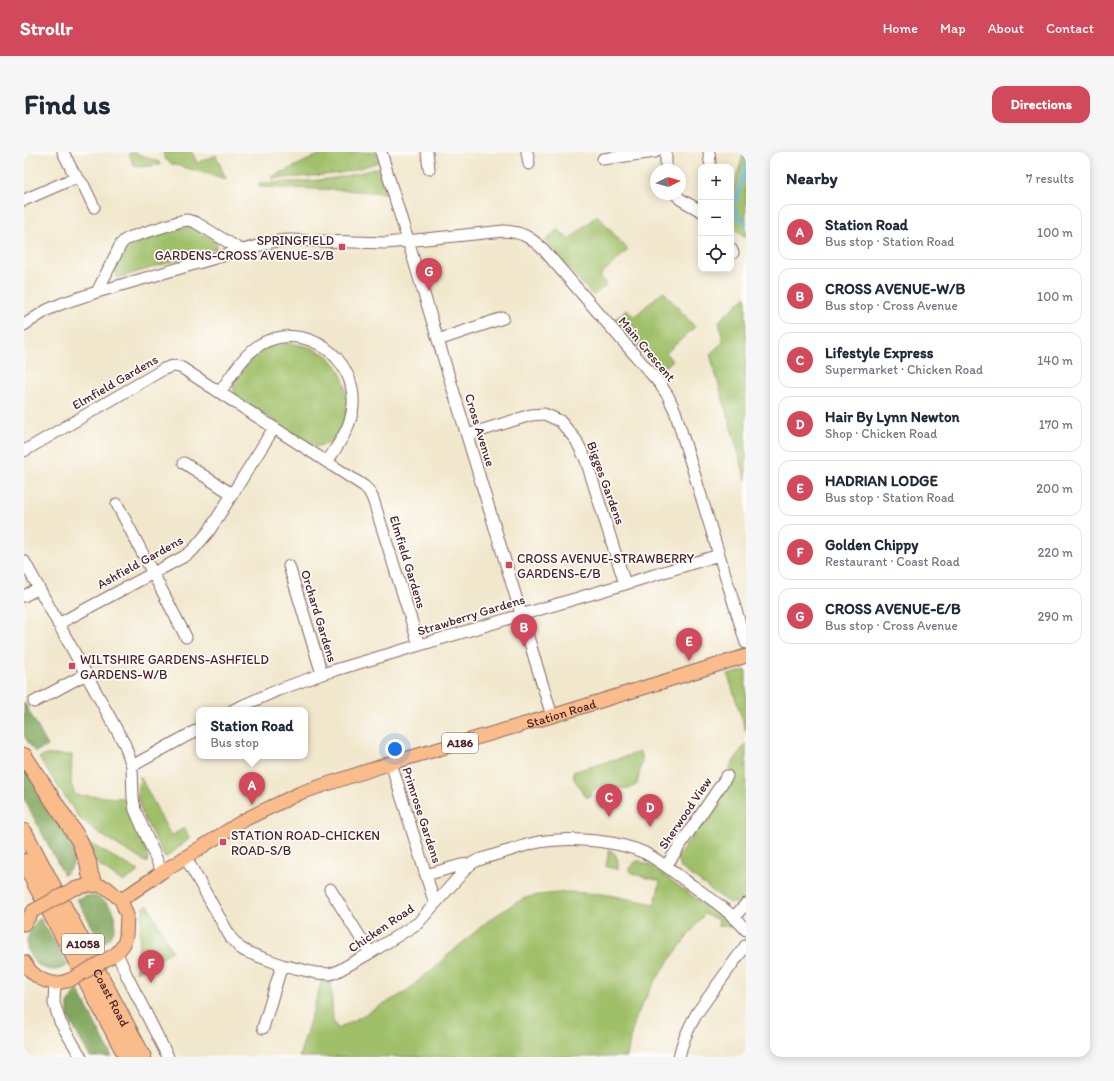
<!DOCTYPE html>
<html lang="en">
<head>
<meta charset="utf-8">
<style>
	body { margin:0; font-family:Itim,sans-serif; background:#f6f6f7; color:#1f2937 }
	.controls { position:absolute; right:12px; top:12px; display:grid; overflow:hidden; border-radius:8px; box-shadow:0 2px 10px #0003 }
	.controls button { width:36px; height:36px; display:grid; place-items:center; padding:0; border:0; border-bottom:1px solid #e0e1e3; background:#fff; color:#1f2937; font:20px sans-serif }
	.compass { position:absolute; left:626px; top:12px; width:36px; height:36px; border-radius:50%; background:#fff; box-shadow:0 2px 10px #0003; rotate:84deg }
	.you { position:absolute; left:371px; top:597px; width:14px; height:14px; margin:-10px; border:3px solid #fff; border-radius:50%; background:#1a73e8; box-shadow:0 0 0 6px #1a73e833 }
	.badge { display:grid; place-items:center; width:26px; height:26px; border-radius:50%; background:#d1495b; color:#fff; font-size:13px; font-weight:700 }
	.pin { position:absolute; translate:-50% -33px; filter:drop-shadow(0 1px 2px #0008) }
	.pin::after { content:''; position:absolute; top:21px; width:14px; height:12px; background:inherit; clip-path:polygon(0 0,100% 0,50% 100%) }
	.popup { position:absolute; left:172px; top:555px; width:112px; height:52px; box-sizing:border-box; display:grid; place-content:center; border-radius:8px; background:#fff; filter:drop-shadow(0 1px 3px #0005); font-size:13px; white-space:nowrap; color:#747a83 }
	.popup b { font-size:15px; color:#1f2937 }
	.popup::after { content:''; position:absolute; left:50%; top:100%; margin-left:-8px; border:8px solid transparent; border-top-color:#fff }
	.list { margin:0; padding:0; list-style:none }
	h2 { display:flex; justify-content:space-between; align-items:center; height:52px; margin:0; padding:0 16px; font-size:17px }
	h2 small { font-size:13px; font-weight:400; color:#747a83 }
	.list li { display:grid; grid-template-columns:26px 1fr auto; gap:12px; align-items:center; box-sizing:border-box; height:56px; margin:0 8px 8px; padding:0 8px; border:1px solid #e0e1e3; border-radius:12px }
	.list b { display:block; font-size:15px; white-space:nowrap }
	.list p { margin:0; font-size:13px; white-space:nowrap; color:#747a83 }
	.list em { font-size:13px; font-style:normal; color:#747a83 }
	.icon { flex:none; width:22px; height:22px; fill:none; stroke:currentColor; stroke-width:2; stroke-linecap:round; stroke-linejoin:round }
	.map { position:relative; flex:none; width:722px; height:905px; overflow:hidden; border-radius:12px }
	header { display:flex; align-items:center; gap:24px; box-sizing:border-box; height:56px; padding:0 20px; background:#d1495b; color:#fff }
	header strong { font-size:19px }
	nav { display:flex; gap:22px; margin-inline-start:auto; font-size:14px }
	.intro { display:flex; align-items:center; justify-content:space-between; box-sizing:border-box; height:96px; padding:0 24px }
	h1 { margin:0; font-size:28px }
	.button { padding:10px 18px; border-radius:12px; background:#d1495b; color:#fff; font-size:14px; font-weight:700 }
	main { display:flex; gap:24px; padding:0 24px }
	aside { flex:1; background:#fff; border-radius:12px; box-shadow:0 2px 10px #0003 }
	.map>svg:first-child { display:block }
	.green { fill:#9fbf68; stroke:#746f4a }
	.forest { fill:#7fa65c; stroke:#646244 }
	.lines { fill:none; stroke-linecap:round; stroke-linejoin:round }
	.stream { stroke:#69bce5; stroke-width:3 }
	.minor-casing { stroke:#846563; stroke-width:13 }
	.major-casing { stroke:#846563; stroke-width:15 }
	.highway-casing { stroke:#846563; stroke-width:18 }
	.minor { stroke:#fff; stroke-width:11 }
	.major { stroke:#fabc8b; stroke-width:13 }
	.highway { stroke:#fabc8b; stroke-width:16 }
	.major-bridge-casing { stroke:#846563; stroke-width:15; stroke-linecap:butt }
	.major-bridge { stroke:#fabc8b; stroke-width:13 }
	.poi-dot { fill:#d1495b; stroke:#fdfcf7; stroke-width:1.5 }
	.labels { text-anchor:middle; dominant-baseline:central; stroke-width:3.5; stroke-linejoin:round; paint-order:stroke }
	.shield { fill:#fdfcf7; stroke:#806168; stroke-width:1 }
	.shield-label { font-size:12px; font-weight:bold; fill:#4a1f2b }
	.poi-label { font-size:13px; fill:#4a1f2b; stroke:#fdfcf7; text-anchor:start }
	.street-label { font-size:13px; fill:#4a1f2b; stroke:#fdfcf7 }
</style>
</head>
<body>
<header>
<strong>Strollr</strong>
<nav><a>Home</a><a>Map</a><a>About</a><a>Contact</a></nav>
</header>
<div class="intro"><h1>Find us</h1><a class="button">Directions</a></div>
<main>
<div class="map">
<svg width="722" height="905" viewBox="0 0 722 905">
	<rect width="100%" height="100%" fill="#fdfcf7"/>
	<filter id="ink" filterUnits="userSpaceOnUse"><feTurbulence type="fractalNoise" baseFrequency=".025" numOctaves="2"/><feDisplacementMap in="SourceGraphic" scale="8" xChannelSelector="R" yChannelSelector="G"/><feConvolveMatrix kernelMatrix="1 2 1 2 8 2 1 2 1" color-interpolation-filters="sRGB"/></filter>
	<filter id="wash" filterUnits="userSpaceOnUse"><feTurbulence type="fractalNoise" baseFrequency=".012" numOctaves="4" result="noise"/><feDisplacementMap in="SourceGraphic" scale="16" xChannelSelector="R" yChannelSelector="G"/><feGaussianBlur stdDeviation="0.9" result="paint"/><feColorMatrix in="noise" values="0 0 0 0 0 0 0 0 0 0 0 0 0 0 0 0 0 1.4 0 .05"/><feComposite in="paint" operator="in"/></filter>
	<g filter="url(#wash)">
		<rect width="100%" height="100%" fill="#f1e7cc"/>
		<path class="green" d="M 109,0 L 135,10 L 136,13 L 113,15 L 110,14 L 105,1 Z
			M 139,0 L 168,0 L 173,11 L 192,3 L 202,27 L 148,12 L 141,7 Z
			M 301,0 L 352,0 L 355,10 C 342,14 329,19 316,21 C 294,24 272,25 249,27 L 248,25 Z
			M 720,0 L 722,0 L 722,86 L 707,74 L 707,44 Z
			M 357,15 L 364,41 L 317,38 L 235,35 L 235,31 C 266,30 296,30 326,23 C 336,21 346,18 357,15 Z
			M 573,63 L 604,98 L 576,123 L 583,132 L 569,144 L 521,89 L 534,77 L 545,88 Z
			M 165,75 L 186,86 L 193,92 L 192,96 L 94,126 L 90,119 L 102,95 L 113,87 L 151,76 Z
			M 639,139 L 671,175 L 642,201 L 648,209 L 636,220 L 590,168 L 603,157 L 610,165 Z
			M 722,144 L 722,328 L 686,202 L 699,190 L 695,169 Z
			M 267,191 L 285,195 L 303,203 L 314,216 L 320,230 L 324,248 L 320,270 L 307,291 L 290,295 L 213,245 L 209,236 L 211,228 L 234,199 L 248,194 Z
			M 722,518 L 722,580 L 704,523 Z
			M 722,591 L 722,743 L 714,751 L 705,751 L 656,715 L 653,706 L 711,622 L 704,617 Z
			M 616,600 L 618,609 L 613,632 C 599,646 576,619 565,645 L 562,645 L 550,627 L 549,620 Z
			M 22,603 L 48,603 L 47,631 L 51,643 L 97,646 L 102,647 L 108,670 L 124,703 L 123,711 L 79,684 L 55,666 L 15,606 Z
			M 116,624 L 147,684 L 160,676 L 166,686 L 143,705 L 140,704 L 118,662 L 114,646 Z
			M 66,692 L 115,719 L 99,730 L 71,710 Z
			M 585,698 C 594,701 594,708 594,717 L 582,715 Z
			M 613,709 L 616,709 L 627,714 L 702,768 L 708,775 L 694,774 L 695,768 L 680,762 C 656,796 626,829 611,869 C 607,880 605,893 603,905 L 275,905 L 298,828 L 307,828 L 309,869 L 314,877 L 380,841 L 465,768 L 488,753 L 501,746 L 514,743 L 544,740 L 579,742 L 631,752 L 636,729 L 613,723 L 605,719 C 605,714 609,712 613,709 Z
			M 124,753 L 148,799 L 112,820 L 119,756 Z"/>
		<path class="forest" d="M 0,550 L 24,594 L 11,600 L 0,584 Z
			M 0,615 L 47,685 C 52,702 54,711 40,723 L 0,647 Z
			M 62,744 C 65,744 69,744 72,745 C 87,749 96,767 89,781 C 87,786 82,789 78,792 L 53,747 Z
			M 16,766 L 44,813 C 40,815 36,817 32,818 C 16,819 2,806 3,790 C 4,781 9,772 16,766 Z
			M 53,836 L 88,905 L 66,905 L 44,865 L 44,852 Z"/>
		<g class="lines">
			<path class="stream" d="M 712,50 L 722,13
				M 712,57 L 713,63 L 722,72"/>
		</g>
	</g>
	<g filter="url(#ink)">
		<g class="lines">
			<defs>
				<path id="minor" d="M 39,0 L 49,20 L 60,34 L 70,55
					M 357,0 L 528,564
					M 403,0 L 405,17
					M 503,0 L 505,12
					M 642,0 L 642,18
					M 685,0 L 686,10
					M 579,7 L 631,0
					M 652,42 L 656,47 L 677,59
					M 0,48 L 53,25
					M 707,97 L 709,101
					M 73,140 L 97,92 L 101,88 L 107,85 L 157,69 L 163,68 L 171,70 L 217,98
					M 0,173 L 23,158 L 39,151 L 73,140 L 247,90 L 264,88 L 362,91 L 480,79 C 498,80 506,85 519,97 L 636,232 L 644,244 L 651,259 L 722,491
					M 414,188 L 479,166
					M 196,240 C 208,223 219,203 237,192 C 281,168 332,205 329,253 C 328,274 314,293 303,310
					M 443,283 L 507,263 L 520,262 L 525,264 L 536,269 L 552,288 L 562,308 L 601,432
					M 0,299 L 140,217 C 147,214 151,213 158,216 L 340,334 L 345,339 L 349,347 L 395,493
					M 160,311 L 208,342
					M 93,352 L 162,485
					M 0,409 L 101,593 L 108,614 L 109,646 L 111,658 L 138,720
					M 265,414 L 298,522
					M 0,444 L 15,436
					M 34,472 L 148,411 L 161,404 L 169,398 L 185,379 L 250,276
					M 10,550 L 62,522
					M 209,558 L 254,538 L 298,522 L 601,432 L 695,403
					M 367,611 L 411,752
					M 108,614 L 175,577
					M 162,706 L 207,786 L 216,796 L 223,800 L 258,813 L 292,821 L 306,822 L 312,820 L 346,801 L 394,771 L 440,719 L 447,712 L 452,709 C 463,705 474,702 484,699 C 497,695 509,690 522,689 C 551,685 595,689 621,701 C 638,710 653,723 669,734 C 687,747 707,760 722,778
					M 642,714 L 703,624
					M 402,723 L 437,713 L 447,712
					M 306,737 L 346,801
					M 710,765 L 722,752
					M 93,801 L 103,824 L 144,905
					M 31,831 L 30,851 L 36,870 L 57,905
					M 239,876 L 258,813
					M 655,905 C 658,889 665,875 673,861 L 722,793"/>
				<g id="major">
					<path d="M 49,737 L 70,732 L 83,736 L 97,748 L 103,763 L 102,784 L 100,792 L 93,801 L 85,806"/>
					<path id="s1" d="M 97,748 L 138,720 L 222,667 L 276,641 L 367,611 L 528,564 L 722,504"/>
					<path d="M 0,772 L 9,759"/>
					<path d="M 0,810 C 6,821 18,830 30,831 C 35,832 41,829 46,828"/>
				</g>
				<g id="highway">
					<path d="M 0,604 L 55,688 L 64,710 L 66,722 L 70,732"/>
					<path id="s2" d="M 0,680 L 119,905"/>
					<path d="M 0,710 L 103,905"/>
				</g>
			</defs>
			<use href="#minor" class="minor-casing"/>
			<use href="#major" class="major-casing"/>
			<use href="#highway" class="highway-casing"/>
			<use href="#minor" class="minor"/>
			<use href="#major" class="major"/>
			<use href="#highway" class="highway"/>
			<defs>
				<path id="major-bridge" d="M 9,759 L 49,737
					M 46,828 L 85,806"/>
			</defs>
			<use href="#major-bridge" class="major-bridge-casing"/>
			<use href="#major-bridge" class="major-bridge"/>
		</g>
	</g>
	<g class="poi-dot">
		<rect x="314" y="91" width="8" height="8" rx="2"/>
		<rect x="481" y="409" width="8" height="8" rx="2"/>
		<rect x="44" y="510" width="8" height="8" rx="2"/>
		<rect x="195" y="686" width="8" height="8" rx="2"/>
	</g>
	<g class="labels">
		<g class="shield">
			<rect x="418" y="581" width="36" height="20" rx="3"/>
			<rect x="38" y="782" width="42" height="20" rx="3"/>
		</g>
		<g class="shield-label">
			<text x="436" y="591">A186</text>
			<text x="59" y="792">A1058</text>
		</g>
		<g class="poi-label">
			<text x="310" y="88" text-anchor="end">SPRINGFIELD<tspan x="310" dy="15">GARDENS-CROSS AVENUE-S/B</tspan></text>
			<text x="493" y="406">CROSS AVENUE-STRAWBERRY<tspan x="493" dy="15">GARDENS-E/B</tspan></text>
			<text x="56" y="507">WILTSHIRE GARDENS-ASHFIELD<tspan x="56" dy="15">GARDENS-W/B</tspan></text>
			<text x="207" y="683">STATION ROAD-CHICKEN<tspan x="207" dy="15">ROAD-S/B</tspan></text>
		</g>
		<g class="street-label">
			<text transform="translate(623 197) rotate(50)">Main Crescent</text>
			<text transform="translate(91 230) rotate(-30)">Elmfield Gardens</text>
			<text transform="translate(456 278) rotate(73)">Cross Avenue</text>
			<text transform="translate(582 331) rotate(70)">Bigges Gardens</text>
			<text transform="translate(116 410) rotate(-29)">Ashfield Gardens</text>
			<text transform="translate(384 410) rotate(73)">Elmfield Gardens</text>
			<text transform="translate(447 463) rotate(-17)">Strawberry Gardens</text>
			<text transform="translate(295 464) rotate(73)">Orchard Gardens</text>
			<text stroke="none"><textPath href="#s1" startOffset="482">Station Road</textPath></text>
			<text transform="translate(661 661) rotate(-56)">Sherwood View</text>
			<text transform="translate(398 663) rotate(72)">Primrose Gardens</text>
			<text transform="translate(357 776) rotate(-34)">Chicken Road</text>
			<text stroke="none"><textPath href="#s2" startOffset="187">Coast Road</textPath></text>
		</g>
	</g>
</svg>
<div class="controls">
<button>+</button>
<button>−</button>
<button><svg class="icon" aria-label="locate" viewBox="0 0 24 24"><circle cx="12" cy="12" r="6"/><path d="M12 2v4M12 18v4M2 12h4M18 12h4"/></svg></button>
</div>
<svg class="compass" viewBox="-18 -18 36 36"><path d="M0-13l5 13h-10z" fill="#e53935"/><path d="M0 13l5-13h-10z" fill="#747a83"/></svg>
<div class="you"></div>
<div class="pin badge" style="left:228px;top:653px">A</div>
<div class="popup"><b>Station Road</b>Bus stop</div>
<div class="pin badge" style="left:500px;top:495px">B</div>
<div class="pin badge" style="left:585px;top:665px">C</div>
<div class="pin badge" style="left:626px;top:675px">D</div>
<div class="pin badge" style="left:665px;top:509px">E</div>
<div class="pin badge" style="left:127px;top:831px">F</div>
<div class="pin badge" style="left:405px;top:139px">G</div>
</div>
<aside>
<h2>Nearby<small>7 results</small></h2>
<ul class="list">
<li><span class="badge">A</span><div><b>Station Road</b><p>Bus stop · Station Road</p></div><em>100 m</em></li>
<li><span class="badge">B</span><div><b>CROSS AVENUE-W/B</b><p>Bus stop · Cross Avenue</p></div><em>100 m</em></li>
<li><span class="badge">C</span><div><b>Lifestyle Express</b><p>Supermarket · Chicken Road</p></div><em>140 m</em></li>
<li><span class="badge">D</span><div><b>Hair By Lynn Newton</b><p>Shop · Chicken Road</p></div><em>170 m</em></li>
<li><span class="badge">E</span><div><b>HADRIAN LODGE</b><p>Bus stop · Station Road</p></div><em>200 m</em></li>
<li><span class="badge">F</span><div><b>Golden Chippy</b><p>Restaurant · Coast Road</p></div><em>220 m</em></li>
<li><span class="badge">G</span><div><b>CROSS AVENUE-E/B</b><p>Bus stop · Cross Avenue</p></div><em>290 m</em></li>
</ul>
</aside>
</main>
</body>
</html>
